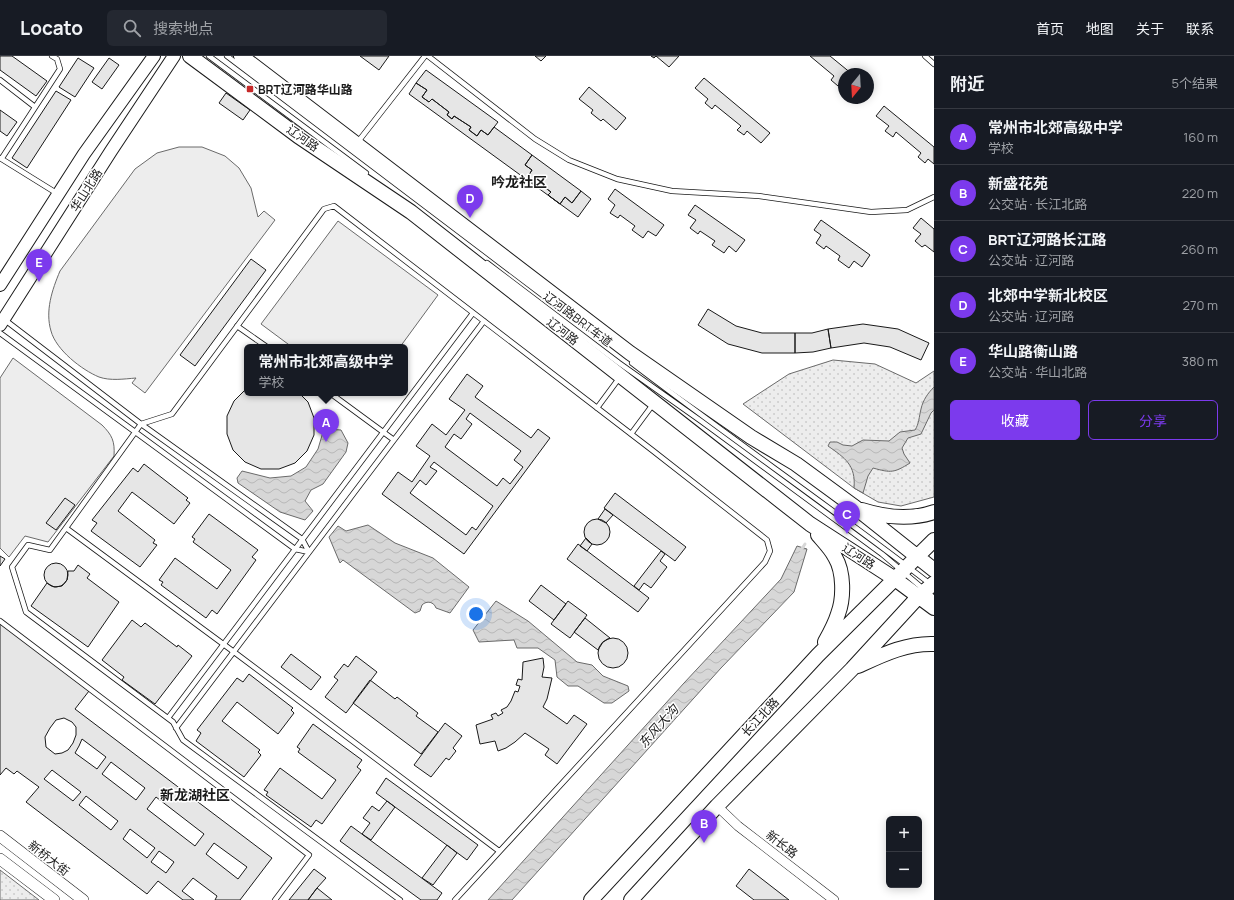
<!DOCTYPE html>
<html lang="zh">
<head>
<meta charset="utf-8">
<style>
	body { margin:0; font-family:Manrope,"Noto Sans SC",sans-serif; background:#242831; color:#f1f3f6 }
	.controls { position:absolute; right:12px; bottom:12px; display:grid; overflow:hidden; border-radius:6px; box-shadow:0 2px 10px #0003 }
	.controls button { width:36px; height:36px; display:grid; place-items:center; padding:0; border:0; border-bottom:1px solid #363941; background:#171b24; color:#f1f3f6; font:20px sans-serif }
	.compass { position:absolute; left:838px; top:12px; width:36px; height:36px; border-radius:50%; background:#171b24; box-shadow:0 2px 10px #0003; rotate:198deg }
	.you { position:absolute; left:476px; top:558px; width:14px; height:14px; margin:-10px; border:3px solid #fff; border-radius:50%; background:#1a73e8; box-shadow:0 0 0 6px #1a73e833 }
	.badge { display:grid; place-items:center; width:26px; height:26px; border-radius:50%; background:#7c3aed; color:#fff; font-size:13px; font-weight:700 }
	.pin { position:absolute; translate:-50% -33px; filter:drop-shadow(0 1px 2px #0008) }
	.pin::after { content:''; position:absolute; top:21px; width:14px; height:12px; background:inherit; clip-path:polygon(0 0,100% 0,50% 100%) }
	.popup { position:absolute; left:244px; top:288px; width:164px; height:52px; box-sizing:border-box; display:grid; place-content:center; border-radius:6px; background:#171b24; filter:drop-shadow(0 1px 3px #0005); font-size:13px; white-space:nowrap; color:#9ea1a6 }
	.popup b { font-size:15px; color:#f1f3f6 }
	.popup::after { content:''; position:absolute; left:50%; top:100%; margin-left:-8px; border:8px solid transparent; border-top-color:#171b24 }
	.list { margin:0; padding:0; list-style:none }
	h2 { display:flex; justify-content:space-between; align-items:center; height:52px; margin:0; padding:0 16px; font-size:17px }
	h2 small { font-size:13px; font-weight:400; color:#9ea1a6 }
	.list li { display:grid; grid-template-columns:26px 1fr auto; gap:12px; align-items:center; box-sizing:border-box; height:56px; padding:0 16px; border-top:1px solid #363941 }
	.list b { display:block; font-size:15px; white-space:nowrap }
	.list p { margin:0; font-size:13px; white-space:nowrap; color:#9ea1a6 }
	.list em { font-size:13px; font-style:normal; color:#9ea1a6 }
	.actions { display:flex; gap:8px; padding:12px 16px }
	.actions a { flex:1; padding:9px 0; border:1px solid #7c3aed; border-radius:6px; text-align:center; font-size:14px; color:#7c3aed }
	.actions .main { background:#7c3aed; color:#fff }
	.icon { flex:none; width:22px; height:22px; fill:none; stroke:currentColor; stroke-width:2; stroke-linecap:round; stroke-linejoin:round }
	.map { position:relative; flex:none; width:934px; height:844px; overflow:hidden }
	header { display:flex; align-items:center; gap:24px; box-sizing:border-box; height:56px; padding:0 20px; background:#171b24; border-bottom:1px solid #363941 }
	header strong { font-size:19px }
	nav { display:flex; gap:22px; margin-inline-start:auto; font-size:14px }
	.search { width:280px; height:36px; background:#242831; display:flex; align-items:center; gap:10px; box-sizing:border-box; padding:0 14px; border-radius:6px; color:#9ea1a6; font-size:15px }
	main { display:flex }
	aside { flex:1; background:#171b24 }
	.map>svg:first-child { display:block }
	.grass { fill:url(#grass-dots); stroke:#6a6a6a }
	.pitch { fill:#ededed; stroke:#6a6a6a }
	.water { fill:url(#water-waves); stroke:#6a6a6a }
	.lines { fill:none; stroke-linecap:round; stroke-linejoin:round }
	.stream { stroke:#d7d7d7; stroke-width:3 }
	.building { fill:#e6e6e6; stroke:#1a1a1a; fill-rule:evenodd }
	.service-casing { stroke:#1a1a1a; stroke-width:6 }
	.minor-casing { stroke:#1a1a1a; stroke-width:10 }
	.tertiary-casing { stroke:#1a1a1a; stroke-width:12 }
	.secondary-casing { stroke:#1a1a1a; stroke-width:14 }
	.primary-casing { stroke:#1a1a1a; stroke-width:16 }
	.service { stroke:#fff; stroke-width:4.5 }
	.minor { stroke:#fff; stroke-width:9 }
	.tertiary { stroke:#fff; stroke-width:11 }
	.secondary { stroke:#fff; stroke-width:12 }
	.primary { stroke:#fff; stroke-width:14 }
	.poi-dot { fill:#c62828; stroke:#fff; stroke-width:1.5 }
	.labels { text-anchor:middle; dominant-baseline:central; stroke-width:3; stroke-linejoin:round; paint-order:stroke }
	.poi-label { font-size:12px; font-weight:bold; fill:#1a1a1a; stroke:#fff; text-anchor:start }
	.street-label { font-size:12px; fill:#1a1a1a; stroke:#fff }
	.water-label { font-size:13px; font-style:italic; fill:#1a1a1a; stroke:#fff }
	.quarter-label { font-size:14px; font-weight:bold; fill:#1a1a1a; stroke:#fff }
</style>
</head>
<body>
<header>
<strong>Locato</strong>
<div class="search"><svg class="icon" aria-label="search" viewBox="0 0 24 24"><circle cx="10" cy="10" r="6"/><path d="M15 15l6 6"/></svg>搜索地点</div>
<nav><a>首页</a><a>地图</a><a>关于</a><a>联系</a></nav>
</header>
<main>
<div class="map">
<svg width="934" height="844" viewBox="0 0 934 844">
	<defs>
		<pattern id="grass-dots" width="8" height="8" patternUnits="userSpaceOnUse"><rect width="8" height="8" fill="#ededed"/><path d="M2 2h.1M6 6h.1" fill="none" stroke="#cbcbcb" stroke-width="1.8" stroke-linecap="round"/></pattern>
		<pattern id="water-waves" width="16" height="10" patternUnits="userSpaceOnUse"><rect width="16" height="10" fill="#d7d7d7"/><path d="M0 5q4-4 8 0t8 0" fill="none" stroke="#b8b8b8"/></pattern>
	</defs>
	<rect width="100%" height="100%" fill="#fff"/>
	<path class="grass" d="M 833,304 L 875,308 L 916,327 L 934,315 L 934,441 L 901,450 L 878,446 L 854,432 L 743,348 L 789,318 Z
		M 0,814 L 39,844 L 0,844 Z"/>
	<path class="pitch" d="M 179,91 L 202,91 L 225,100 L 239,112 L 251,132 L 258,161 L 264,155 L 275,164 L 145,337 L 132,327 L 136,322 C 124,323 110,325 99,321 C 82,314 56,294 51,275 C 45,255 52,234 60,215 L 135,113 L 157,97 Z
		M 338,165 L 438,239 L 400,291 L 292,291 L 261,268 Z
		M 13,302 L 102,369 C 112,379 115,385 114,400 L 48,486 L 25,480 L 9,501 L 0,492 L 0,322 Z"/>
	<path class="water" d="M 934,331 L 934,354 L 931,357 L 921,378 L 908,382 L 902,392 L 904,398 L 910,407 C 894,417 891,417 873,412 L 868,420 L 863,437 L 854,432 C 856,409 845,402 828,390 L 830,386 L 837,386 L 843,389 L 852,390 L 863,384 L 889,385 L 900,376 L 915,374 C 919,368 919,361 921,353 C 923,344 928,337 934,331 Z
		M 327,373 L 341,374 L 348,387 L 346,396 L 323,428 L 311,434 L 305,445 L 313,455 L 305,464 L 280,456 L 238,427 L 237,422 L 242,415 L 270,422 L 291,420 L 306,411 L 318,393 L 323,376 Z
		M 368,469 L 395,487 L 433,502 L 469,531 L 450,557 L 436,552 C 434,546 427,544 422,549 L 420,555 L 415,557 L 343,504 L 340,507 L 329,481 L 338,470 L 346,475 Z
		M 797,490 L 807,493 L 794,536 L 721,612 L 512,844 L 488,844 L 684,627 L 781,523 Z
		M 496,545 L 528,565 L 577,606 L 592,609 L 603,620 L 628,630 L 629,635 L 612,647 L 604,647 L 578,630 L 568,630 L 557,621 L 555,604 L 538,592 L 517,592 L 514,584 L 479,586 L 473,574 Z"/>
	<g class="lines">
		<path class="stream" d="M 801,494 L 805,488"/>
	</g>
	<path class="building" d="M 0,0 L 12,0 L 47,25 L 36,40 L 0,14 Z
		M 360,0 L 389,0 L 379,14 Z
		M 535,0 L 546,0 L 541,5 Z
		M 651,0 L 679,0 L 669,11 L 656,0 L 654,2 Z
		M 810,0 L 830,0 L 852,18 L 844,18 L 844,28 L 841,26 L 838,30 L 831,24 L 834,20 Z
		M 78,2 L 94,12 L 75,41 L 59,31 Z
		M 109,2 L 119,9 L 102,33 L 92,26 Z
		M 426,14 L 498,66 L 488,79 L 481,74 L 477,80 L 469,74 L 471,71 L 454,60 L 452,63 L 447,59 L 449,56 L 432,43 L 429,46 L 422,41 L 427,34 L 416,27 Z
		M 704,22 L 770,77 L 761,87 L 747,75 L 744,79 L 737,74 L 741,70 L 715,49 L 712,53 L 705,47 L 708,43 L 695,32 Z
		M 416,27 L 427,34 L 422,41 L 429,46 L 432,43 L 449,56 L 447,59 L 452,63 L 454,60 L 471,71 L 469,74 L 477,80 L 481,74 L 488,79 L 494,71 L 532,99 L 525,109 L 532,114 L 527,122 L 534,128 L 536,125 L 551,136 L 548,139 L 560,148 L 565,141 L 572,147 L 581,135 L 591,143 L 578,161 L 409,38 Z
		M 589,31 L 626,62 L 616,74 L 603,63 L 601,65 L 591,57 L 593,54 L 579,43 Z
		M 56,35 L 71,44 L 27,112 L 12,102 Z
		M 226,37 L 250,54 L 243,64 L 219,47 Z
		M 884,50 L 934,91 L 934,108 L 928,103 L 925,107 L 918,101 L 921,97 L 896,76 L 893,81 L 885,75 L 889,70 L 876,60 Z
		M 0,54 L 17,66 L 7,80 L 0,75 Z
		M 532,99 L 581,135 L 572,147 L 565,141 L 560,148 L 548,139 L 551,136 L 536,125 L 534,128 L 527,122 L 532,114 L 525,109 Z
		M 615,133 L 664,169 L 656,180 L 648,175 L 643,182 L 632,174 L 635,170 L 620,159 L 618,162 L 610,157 L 615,149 L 608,143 Z
		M 695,149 L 745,184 L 736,196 L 729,190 L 724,197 L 712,189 L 715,185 L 700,175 L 698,178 L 690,172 L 696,164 L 688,159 Z
		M 921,162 L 934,173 L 934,196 L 925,189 L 922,191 L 915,185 L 921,178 L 913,172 Z
		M 821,164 L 870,199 L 862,211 L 854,205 L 849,212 L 838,204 L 840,200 L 826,190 L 824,193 L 816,187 L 821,179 L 814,174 Z
		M 251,203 L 266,214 L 195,310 L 180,299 Z
		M 708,253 L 736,270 L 762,277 L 795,277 L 795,297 L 762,297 L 728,288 L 698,269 Z
		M 863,268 L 898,273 L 929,287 L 921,304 L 890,291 L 864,287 L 831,292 L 828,273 Z
		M 828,273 L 831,292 L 813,296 L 795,297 L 795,277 L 812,277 Z
		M 467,318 L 483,330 L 475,341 L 531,382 L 538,373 L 550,382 L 464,498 L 382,438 L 398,416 L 412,426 L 430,400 L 416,390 L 432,368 L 446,379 L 465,354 L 449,343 ZM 470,357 L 521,395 L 514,404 L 523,411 L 510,428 L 503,422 L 497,430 L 445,391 L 454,378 L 461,383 L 472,368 L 466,363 ZM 434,406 L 493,450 L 476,474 L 472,471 L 466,479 L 410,437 L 420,424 L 426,429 L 437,415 L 430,411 Z
		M 247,332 L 247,337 L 299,337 L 308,346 L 314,362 L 314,379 L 307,395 L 295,407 L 279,413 L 261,413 L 245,406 L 233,394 L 227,378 L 227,360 L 234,345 Z
		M 144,408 L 188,442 L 186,444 L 190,447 L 174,468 L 132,436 L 118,455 L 155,484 L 153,487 L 157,489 L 140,511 L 91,475 L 97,467 L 92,464 L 133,412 L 138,416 Z
		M 615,437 L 686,491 L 675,505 L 604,452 Z
		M 65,442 L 75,449 L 56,474 L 46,467 Z
		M 605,453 L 613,459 L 606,467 L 598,463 Z
		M 209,458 L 258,494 L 252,501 L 256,504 L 217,558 L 212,554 L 206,562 L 161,529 L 163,526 L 159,524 L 175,502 L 217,533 L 231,514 L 193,486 L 195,483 L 192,481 Z
		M584 476a13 13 0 1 1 26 0a13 13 0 1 1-26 0Z
		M 586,482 L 592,488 L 587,495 L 580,490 Z
		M 578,488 L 649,542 L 638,556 L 567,503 Z
		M 661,495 L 665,498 L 660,505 L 667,511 L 651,532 L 644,527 L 639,534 L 634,530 Z
		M 0,500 L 5,503 L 0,510 Z
		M44 519a12 12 0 1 1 24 0a12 12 0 1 1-24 0Z
		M 78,509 L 90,518 L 87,522 L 119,546 L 88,591 L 31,550 L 47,527 L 54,531 L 62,530 L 67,524 L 68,515 L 74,515 Z
		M 541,529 L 566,548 L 554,564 L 529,545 Z
		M 568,545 L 587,559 L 570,582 L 551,568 Z
		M 585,562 L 610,582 L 603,586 L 598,594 L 574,576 Z
		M 132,564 L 141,571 L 145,567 L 177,591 L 178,589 L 192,600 L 155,648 L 122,624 L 124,621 L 102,604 Z
		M 0,567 L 89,635 L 75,653 L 272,802 L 240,844 L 215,844 L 217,840 L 193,822 L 182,835 L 194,844 L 183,844 L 158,825 L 147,838 L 26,746 L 39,731 L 17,715 L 14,718 L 6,712 L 0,719 ZM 64,662 L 72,666 L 76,671 L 76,679 L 73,687 L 68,694 L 62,697 L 55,698 L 46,691 L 45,681 L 50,672 L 56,664 ZM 82,683 L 106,701 L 97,713 L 75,697 L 79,690 ZM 111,706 L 145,732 L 136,744 L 102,718 ZM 52,714 L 81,736 L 73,745 L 44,723 ZM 86,740 L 118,765 L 111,774 L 79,749 ZM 156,741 L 204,778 L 195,790 L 147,753 ZM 130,773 L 155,792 L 147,802 L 123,783 ZM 214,787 L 247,811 L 238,823 L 206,798 ZM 159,795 L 174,806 L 166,817 L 151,806 Z
		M598 597a15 15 0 1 1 30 0a15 15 0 1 1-30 0Z
		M 291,598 L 321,621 L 311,634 L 281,611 Z
		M 356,600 L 377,616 L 346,657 L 325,641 L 338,624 L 334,621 L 344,608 L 348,611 Z
		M 543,602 L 544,611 L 542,621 L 552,622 L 547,643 L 543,651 L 567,668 L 574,659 L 587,668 L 557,708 L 545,699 L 549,693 L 525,677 L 515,686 L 506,692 L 498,695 L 495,685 L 480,688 L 476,669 L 493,663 L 491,659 L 496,657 L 498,660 L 503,657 L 501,654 L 507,651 L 511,645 L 515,635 L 518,636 L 520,630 L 516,629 L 518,623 L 522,624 L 523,606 Z
		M 249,618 L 293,652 L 291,654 L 294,657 L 278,678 L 237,646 L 222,665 L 260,694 L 258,696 L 261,699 L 244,721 L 196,685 L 201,677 L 197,674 L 237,622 L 243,626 Z
		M 370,624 L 395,643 L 397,641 L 418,657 L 416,660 L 438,676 L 421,698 L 353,647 Z
		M 445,667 L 462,680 L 453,692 L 456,695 L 449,704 L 446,702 L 431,721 L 414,709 Z
		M 313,668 L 362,704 L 357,711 L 361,714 L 322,768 L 316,764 L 311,771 L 266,739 L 268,736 L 264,734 L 280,712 L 322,743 L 336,724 L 298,696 L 300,693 L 297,691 Z
		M 386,722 L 478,789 L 467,804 L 376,737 Z
		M 387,745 L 395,751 L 371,784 L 362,778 L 370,767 L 363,762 L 372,750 L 379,755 Z
		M 351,770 L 442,837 L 437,844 L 421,844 L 340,785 Z
		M 447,789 L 457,797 L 433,829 L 422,822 Z
		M 314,813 L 326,822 L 317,832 L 308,844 L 289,844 Z
		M 749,813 L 789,844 L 754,844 L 736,830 Z
		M 317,832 L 332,844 L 308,844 Z"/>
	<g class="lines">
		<defs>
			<path id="service" d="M 209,0 L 366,117
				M 227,0 L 561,253
				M 428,0 L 535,83 L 569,104 L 617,123 L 672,135 L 759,140 L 871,156 L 907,154 L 934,141
				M 925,0 L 934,8
				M 0,24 L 35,51
				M 357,87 L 425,0
				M 0,102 L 58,138
				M 2,102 L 60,13 L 57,3 L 52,0
				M 487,207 L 619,307 L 701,365 L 882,498 L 934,542
				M 237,270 L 267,291
				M 0,277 L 295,493 L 309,496 L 302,483 L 141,368 L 5,264
				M 632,307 C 730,382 832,452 929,527
				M 330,337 L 394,384
				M 597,352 L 620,321
				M 631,378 L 654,347
				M 66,472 L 234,596 L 499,795
				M 0,565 L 309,799 L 275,844
				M 168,662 L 473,257
				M 176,672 L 484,265
				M 400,844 L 183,684 L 173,666 L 26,556 L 12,511 L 28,489 L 50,494 L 141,368 L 172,358 L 324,153 L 334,150 L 652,394 L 767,484 L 770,495 L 765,506 L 455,844"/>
			<path id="minor" d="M 717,750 L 738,770 L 834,844"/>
			<path id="tertiary" d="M 0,780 L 83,844
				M 0,803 L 54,844"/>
			<path id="secondary" d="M 0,229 L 84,98 L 154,0
				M 0,269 L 111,95 L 174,0"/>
			<path id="primary" d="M 190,0 L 298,80 L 411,156 L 810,468 L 895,523 L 934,552
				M 241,0 L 630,297 L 751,381 L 796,408 L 856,452 L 934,514
				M 862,454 C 884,461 911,464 934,456
				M 818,479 C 824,486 831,493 835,501 C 844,516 844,542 838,558 C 835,568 830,577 825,586
				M 858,610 C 882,599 906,587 934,588
				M 591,844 L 818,599 L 934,484
				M 631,844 L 717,750 L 852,613 L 919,540 L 934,527"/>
		</defs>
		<use href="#service" class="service-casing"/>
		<use href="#minor" class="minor-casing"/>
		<use href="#tertiary" class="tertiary-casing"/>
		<use href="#secondary" class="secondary-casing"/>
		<use href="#primary" class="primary-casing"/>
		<use href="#service" class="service"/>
		<use href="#minor" class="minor"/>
		<use href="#tertiary" class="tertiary"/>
		<use href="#secondary" class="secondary"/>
		<use href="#primary" class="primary"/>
	</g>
	<rect class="poi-dot" x="246" y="29" width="8" height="8" rx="2"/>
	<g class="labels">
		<g class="poi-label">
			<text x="258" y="33">BRT辽河路华山路</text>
		</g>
		<g class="street-label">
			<text transform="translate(303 82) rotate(35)">辽河路</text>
			<text transform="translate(86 134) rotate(-58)">华山北路</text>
			<text transform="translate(578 263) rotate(37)">辽河路BRT车道</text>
			<text transform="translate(563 275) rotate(38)">辽河路</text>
			<text transform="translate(859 500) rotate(33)">辽河路</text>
			<text transform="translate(760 661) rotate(-47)">长江北路</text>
			<text transform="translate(782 788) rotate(38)">新长路</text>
			<text transform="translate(49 802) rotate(38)">新桥大街</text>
		</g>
		<g class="water-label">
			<text transform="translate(658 670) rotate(-48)">东风大沟</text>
		</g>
		<g class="quarter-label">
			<text x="519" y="125">吟龙社区</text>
			<text x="195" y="738">新龙湖社区</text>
		</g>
	</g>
</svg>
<div class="controls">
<button>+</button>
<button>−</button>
</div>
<svg class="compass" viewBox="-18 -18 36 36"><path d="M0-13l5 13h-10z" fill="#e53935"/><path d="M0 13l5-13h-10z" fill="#9ea1a6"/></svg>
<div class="you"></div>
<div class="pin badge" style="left:326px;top:386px">A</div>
<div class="popup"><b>常州市北郊高级中学</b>学校</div>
<div class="pin badge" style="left:704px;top:787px">B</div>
<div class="pin badge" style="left:847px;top:478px">C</div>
<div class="pin badge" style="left:470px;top:162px">D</div>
<div class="pin badge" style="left:39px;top:226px">E</div>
</div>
<aside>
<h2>附近<small>5个结果</small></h2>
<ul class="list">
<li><span class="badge">A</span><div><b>常州市北郊高级中学</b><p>学校</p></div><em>160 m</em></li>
<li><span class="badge">B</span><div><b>新盛花苑</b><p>公交站 · 长江北路</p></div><em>220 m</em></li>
<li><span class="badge">C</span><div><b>BRT辽河路长江路</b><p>公交站 · 辽河路</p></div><em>260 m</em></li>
<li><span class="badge">D</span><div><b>北郊中学新北校区</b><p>公交站 · 辽河路</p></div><em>270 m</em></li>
<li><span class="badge">E</span><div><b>华山路衡山路</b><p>公交站 · 华山北路</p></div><em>380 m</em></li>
</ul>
<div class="actions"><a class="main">收藏</a><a>分享</a></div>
</aside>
</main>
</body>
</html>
